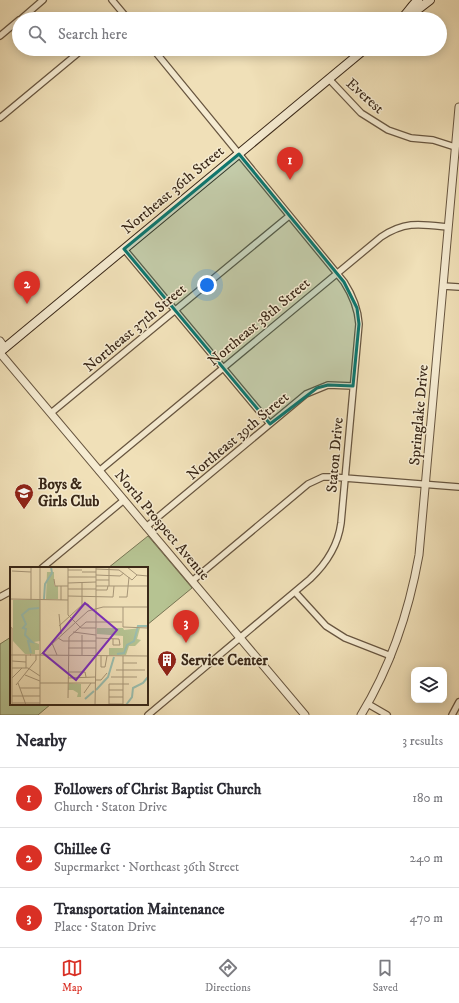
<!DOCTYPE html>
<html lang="en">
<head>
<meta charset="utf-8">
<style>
	body { margin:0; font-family:"IM FELL DW Pica",serif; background:#f7f7f7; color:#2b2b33 }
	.controls { position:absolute; right:12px; bottom:12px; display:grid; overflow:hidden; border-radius:8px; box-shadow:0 2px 10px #0003 }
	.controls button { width:36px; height:36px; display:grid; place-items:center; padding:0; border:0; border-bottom:1px solid #e1e1e2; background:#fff; color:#2b2b33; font:20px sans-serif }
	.you { position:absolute; left:207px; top:285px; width:14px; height:14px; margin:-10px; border:3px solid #fff; border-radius:50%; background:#1a73e8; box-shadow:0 0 0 6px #1a73e833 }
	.badge { display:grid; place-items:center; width:26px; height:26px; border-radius:50%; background:#d93025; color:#fff; font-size:13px; font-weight:700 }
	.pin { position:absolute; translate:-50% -33px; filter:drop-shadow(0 1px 2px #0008) }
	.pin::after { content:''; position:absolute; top:21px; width:14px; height:12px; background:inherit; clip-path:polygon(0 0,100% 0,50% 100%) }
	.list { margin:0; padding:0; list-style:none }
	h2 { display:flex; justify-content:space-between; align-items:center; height:52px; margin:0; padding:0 16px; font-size:17px }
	h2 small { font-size:13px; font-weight:400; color:#7c7c81 }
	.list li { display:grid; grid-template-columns:26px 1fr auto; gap:12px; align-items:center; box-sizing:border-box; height:60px; padding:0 16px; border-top:1px solid #e1e1e2 }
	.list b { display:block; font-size:15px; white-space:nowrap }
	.list p { margin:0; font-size:13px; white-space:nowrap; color:#7c7c81 }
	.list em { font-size:13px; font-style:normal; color:#7c7c81 }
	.icon { flex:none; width:22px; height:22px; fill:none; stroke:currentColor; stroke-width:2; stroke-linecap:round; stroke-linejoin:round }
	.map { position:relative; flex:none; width:459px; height:715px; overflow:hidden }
	.search { position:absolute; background:#fff; box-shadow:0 2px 10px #0003; left:12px; right:12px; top:12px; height:44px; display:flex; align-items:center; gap:10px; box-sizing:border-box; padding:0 14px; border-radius:22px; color:#7c7c81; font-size:15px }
	.sheet { height:232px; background:#fff }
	nav { display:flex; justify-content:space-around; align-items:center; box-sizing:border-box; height:56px; border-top:1px solid #e1e1e2; background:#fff; font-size:11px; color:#7c7c81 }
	nav a { display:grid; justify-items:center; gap:2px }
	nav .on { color:#d93025 }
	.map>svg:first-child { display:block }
	.green { fill:#b6c392; stroke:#787655 }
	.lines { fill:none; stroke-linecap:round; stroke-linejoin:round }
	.minor-casing { stroke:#685640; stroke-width:8 }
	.tertiary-casing { stroke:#685640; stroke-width:9 }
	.secondary-casing { stroke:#3a2818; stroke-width:10 }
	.minor { stroke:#f5ebd1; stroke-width:5.5 }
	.tertiary { stroke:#f5ebd1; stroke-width:7 }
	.secondary { stroke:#f5ebd1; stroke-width:8 }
	.marked { fill:#0f766e; fill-opacity:0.2; stroke:#0f766e; stroke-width:3; stroke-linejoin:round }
	.labels { text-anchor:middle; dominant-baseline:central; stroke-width:3; stroke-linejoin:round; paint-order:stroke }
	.street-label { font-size:15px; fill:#3a2818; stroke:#f5ebd1 }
	.poi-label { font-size:15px; font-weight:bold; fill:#3a2818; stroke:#f5ebd1; text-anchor:start }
	.inset-river { fill:none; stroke:#9abdae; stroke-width:2 }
	.inset-road { fill:none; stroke:#a79678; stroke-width:1 }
	.view { fill:#7b2cbf; fill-opacity:0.15; stroke:#7b2cbf; stroke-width:2 }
	.inset-edge { fill:none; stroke:#3a2818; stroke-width:2 }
</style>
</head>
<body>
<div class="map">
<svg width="459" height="715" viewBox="0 0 459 715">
	<rect width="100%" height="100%" fill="#f0e0b8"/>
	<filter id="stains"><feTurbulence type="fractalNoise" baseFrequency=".005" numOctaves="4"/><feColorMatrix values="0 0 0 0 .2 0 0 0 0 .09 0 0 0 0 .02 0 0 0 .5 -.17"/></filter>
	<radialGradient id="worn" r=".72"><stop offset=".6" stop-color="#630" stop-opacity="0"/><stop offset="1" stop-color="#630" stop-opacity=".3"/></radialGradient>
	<path class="green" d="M 148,536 L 192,588 L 147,625 L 147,568 L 108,568 Z
		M 11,637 L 11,704 L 51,704 L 38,715 L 0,715 L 0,644 Z"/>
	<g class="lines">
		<defs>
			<path id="minor" d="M 112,0 L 128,19
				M 21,19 L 43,0
				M 120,19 L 124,15
				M 0,36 L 19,20
				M 329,79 L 361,113 L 388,130 L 411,138 L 433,140 L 455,147
				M 0,118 L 83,49
				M 124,249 L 270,424
				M 443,286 L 459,287
				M 51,413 L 289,216
				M 99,471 L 381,237 C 405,221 420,224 448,227
				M 146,527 L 306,394 L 328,385 L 353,386
				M 42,568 L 124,500
				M 192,581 L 308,484 L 323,477 L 332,477 L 459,487
				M 295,592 L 326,626 L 345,638 L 391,656
				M 0,597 L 11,591
				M 368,704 L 387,715
				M 148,715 L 310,579 C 327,563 338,546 341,523 L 359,324 C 358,308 353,296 344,282 L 153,49
				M 452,715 L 459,702"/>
			<path id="tertiary" d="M 0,341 L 5,348
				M 0,353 L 305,715
				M 361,715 C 391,666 409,611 419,555 L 459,107"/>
			<path id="secondary" d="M 410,11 L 417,10 L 430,0
				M 401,19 C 408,13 411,6 418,0
				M 0,352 L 365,49"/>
		</defs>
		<use href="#minor" class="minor-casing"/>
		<use href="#tertiary" class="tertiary-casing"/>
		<use href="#secondary" class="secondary-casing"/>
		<use href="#minor" class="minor"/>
		<use href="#tertiary" class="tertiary"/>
		<use href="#secondary" class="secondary"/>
	</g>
	<path class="marked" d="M 239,154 L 344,282 L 357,308 L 359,324 L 353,386 L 328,385 L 317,388 L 270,424 L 124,249 Z"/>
	<defs>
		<symbol id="school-pin" viewBox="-11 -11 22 30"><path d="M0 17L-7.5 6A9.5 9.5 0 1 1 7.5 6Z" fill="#8f2418" stroke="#f5ebd1"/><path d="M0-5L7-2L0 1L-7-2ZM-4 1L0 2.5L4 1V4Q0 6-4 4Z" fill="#fff"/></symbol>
		<symbol id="building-pin" viewBox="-11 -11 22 30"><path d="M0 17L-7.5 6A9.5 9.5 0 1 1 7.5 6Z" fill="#8f2418" stroke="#f5ebd1"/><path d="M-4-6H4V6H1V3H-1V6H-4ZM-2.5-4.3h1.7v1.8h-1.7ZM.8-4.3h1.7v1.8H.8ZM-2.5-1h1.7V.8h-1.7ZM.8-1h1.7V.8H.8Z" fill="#fff"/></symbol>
	</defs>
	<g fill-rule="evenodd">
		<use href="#school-pin" x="13" y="482" width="22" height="30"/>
		<use href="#building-pin" x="156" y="649" width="22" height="30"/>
	</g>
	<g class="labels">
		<g class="street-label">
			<text transform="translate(365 96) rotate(42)">Everest</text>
			<text transform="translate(173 190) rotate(-40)">Northeast 36th Street</text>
			<text transform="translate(259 322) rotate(-40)">Northeast 38th Street</text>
			<text transform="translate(135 328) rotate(-40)">Northeast 37th Street</text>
			<text transform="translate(419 415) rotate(-85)">Springlake Drive</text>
			<text transform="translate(238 436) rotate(-40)">Northeast 39th Street</text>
			<text transform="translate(335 455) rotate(-85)">Staton Drive</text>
			<text transform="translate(162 525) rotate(50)">North Prospect Avenue</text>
		</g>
		<g class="poi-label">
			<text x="38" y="484">Boys &amp;<tspan x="38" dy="17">Girls Club</tspan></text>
			<text x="181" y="660">Service Center</text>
		</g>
	</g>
	<g transform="translate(10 567)">
		<rect width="138" height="138" fill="#f0e0b8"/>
		<path d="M 37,5 L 44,5 L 44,19 L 48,19 L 48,32 L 36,32 ZM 3,33 L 30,33 L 30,74 L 24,75 L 29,77 L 29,83 L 25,83 L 25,87 L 15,87 L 3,74 ZM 87,61 L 113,61 L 114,63 L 130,61 L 127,72 L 131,73 L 125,79 L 119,79 L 116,88 L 99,88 L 99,81 L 113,81 L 113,69 L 87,67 ZM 59,116 L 71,117 L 71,130 L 67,130 L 68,126 L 63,123 L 58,123 Z" fill="#b6c392"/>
		<path class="inset-river" d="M 34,32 L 35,17 L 42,6 L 41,0M 21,86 L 18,74 L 22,75 L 15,68 L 16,62 L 13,61 L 16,57 L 12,48 L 19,42 L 29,41M 107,87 L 114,86 L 117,78 L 124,74 L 128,59 L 138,59M 86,123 L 98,110 L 104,90M 75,132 L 84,124M 116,138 L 122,130 L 123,121 L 133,116 L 138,110"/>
		<path class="inset-road" d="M 58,0 L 58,48 L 71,61 L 86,61M 117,0 L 127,8 L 138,9M 86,2 L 109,3 L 122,13 L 127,8M 58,3 L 72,3M 2,4 L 21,5M 72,5 L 86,5M 86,8 L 110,9 L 114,6M 58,10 L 86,10M 44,12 L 45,19 L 58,19M 86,13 L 99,13M 72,15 L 72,38M 58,16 L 86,15M 86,19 L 138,19M 99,19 L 99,0M 58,22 L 86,22M 86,23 L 97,23 L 98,19M 58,29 L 103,30 L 104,19M 109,30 L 117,30 L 119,10M 0,32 L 58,33M 21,33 L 21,0M 51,33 L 51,19M 113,40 L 113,60 L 138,61M 49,47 L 51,67M 49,59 L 72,38 L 78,37 L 81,42M 0,60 L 2,61 L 2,138M 63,65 L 86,68M 48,71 L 53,74 L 86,74M 86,71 L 109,72 L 110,78 L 103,78 L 103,72M 42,76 L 47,88M 58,81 L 86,81M 0,88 L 21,88M 20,88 L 138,89M 30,88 L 78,44 L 93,40 L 138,40M 30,88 L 30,0M 72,88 L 72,68M 86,88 L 86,0M 91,89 L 91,100 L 95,100 L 97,89M 2,94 L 16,95M 113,96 L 127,96M 2,101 L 18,101 L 30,109M 16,101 L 16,88M 106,103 L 135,103M 58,105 L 75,105 L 76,110M 15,108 L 30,114M 101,110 L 127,110M 2,111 L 12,101M 58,111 L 85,110M 85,113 L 91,113 L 97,106M 8,116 L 16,138M 30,116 L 85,116M 6,118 L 26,93 L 26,88M 10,121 L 30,121M 99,123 L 113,123M 74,126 L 81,116M 2,129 L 30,129M 99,130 L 113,130M 58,131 L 59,70 L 76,55 L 112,55M 2,136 L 30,136M 99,137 L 113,137M 30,138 L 30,88M 85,138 L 86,89M 99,138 L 99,117 L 119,117M 113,138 L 113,89"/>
		<path class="view" d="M 75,36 L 107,63 L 66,113 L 33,86 Z"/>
		<rect width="138" height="138" class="inset-edge"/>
	</g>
	<rect width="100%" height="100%" filter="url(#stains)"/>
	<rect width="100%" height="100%" fill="url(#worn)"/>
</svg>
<div class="controls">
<button><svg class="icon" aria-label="layers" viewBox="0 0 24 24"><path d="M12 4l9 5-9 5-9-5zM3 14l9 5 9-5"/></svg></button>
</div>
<div class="you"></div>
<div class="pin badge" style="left:290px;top:180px">1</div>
<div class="pin badge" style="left:27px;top:304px">2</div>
<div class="pin badge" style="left:186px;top:643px">3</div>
<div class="search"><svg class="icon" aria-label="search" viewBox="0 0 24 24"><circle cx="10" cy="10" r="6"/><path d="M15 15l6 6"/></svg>Search here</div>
</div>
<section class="sheet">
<h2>Nearby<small>3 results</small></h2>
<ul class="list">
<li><span class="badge">1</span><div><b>Followers of Christ Baptist Church</b><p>Church · Staton Drive</p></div><em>180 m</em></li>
<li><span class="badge">2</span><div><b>Chillee G</b><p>Supermarket · Northeast 36th Street</p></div><em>240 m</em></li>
<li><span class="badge">3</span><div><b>Transportation Maintenance</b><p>Place · Staton Drive</p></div><em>470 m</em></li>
</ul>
</section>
<nav>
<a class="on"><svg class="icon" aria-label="map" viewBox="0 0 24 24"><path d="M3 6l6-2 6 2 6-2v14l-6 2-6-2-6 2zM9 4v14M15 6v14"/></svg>Map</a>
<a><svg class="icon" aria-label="directions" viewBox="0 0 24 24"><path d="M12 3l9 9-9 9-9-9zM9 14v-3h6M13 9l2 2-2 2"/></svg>Directions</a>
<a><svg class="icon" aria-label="saved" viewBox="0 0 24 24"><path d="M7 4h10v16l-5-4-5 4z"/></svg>Saved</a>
</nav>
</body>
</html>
